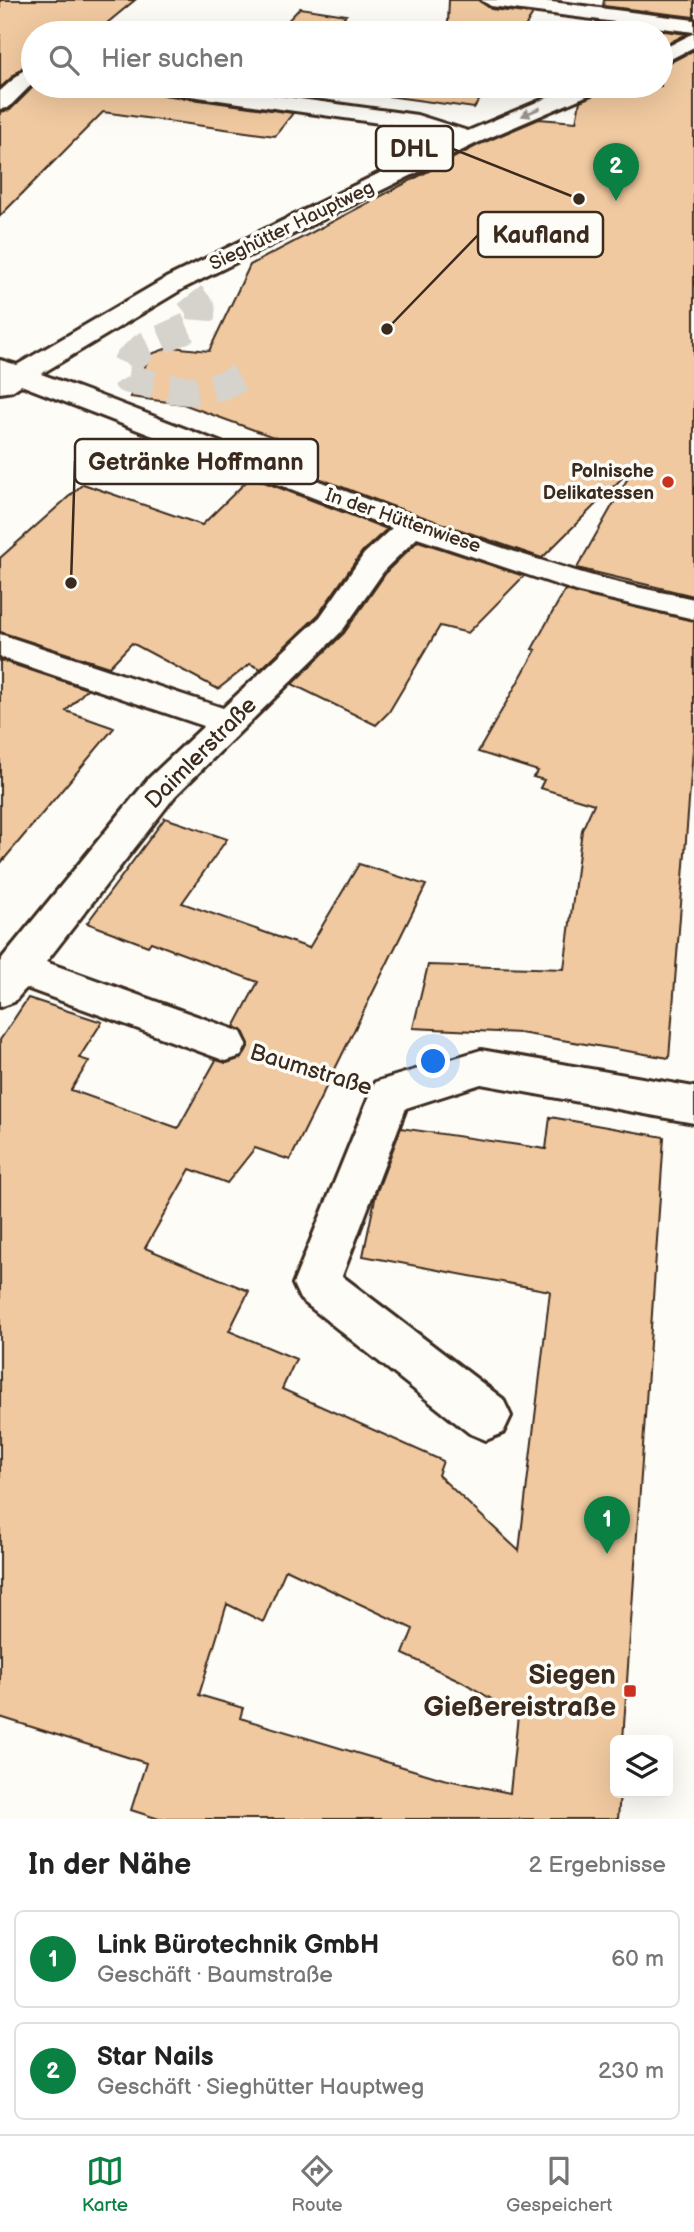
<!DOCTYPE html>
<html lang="de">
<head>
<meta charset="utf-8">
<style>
	body { margin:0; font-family:"Balsamiq Sans",sans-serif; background:#f6f6f6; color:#222 }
	.controls { position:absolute; right:21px; bottom:21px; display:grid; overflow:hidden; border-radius:10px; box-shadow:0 7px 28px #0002 }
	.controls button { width:63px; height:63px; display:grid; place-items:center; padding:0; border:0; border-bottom:2px solid #e0e0e0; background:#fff; color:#222; font:35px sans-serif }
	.you { position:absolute; left:434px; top:1062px; width:24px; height:24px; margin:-18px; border:5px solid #fff; border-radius:50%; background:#1a73e8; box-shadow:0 0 0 10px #1a73e833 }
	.badge { display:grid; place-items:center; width:46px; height:46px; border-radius:50%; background:#0b8043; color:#fff; font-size:23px; font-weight:700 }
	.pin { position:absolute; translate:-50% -58px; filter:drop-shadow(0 2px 4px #0008) }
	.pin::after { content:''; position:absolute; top:37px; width:24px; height:21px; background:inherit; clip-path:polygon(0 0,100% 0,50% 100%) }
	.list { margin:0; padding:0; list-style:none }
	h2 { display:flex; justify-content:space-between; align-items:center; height:91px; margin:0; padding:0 28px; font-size:30px }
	h2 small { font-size:23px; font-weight:400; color:#767676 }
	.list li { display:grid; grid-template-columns:46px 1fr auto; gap:21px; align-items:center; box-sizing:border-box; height:98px; margin:0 14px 14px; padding:0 14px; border:2px solid #e0e0e0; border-radius:10px }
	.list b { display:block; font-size:26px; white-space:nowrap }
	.list p { margin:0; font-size:23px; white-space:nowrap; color:#767676 }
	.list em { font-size:23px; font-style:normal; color:#767676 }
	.icon { flex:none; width:38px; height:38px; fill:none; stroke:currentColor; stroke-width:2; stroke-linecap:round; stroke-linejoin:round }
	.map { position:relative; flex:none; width:694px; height:1819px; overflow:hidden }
	.search { position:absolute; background:#fff; box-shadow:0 7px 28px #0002; left:21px; right:21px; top:21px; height:77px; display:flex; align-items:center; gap:18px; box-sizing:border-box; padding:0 24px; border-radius:38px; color:#767676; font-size:26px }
	.sheet { height:315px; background:#fff }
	nav { display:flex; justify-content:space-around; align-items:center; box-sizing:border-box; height:98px; border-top:2px solid #e0e0e0; background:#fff; font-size:19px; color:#767676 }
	nav a { display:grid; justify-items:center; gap:4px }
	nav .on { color:#0b8043 }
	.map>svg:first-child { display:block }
	.building { fill:#f0c9a0; stroke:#3b2a1e; stroke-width:2; fill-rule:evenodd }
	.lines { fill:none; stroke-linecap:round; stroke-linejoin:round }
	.minor-tunnel { stroke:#d6d2cc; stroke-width:29; stroke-dasharray:29 15; stroke-linecap:butt }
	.minor-casing { stroke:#3b2a1e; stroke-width:6 }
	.path { stroke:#3b2a1e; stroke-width:4.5; stroke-dasharray:2 5; stroke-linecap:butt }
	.minor { fill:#fdfcf7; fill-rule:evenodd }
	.oneway { fill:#9c938a }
	.poi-dot { fill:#c8321e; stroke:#fdfcf7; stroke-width:2.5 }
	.labels { text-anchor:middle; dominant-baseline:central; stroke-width:7; stroke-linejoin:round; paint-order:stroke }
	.far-street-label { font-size:19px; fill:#3b2a1e; stroke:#fdfcf7 }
	.far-poi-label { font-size:19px; font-weight:bold; fill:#3b2a1e; stroke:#fdfcf7; text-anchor:end }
	.street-label { font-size:23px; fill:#3b2a1e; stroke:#fdfcf7 }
	.near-poi-label { font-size:28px; font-weight:bold; fill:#3b2a1e; stroke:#fdfcf7; text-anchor:end }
	.leader { fill:none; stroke:#3b2a1e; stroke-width:2.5 }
	.callout-dot { fill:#3b2a1e; stroke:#fdfcf7; stroke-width:2.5 }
	.callout { fill:#fdfcf7; stroke:#3b2a1e; stroke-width:2.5 }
	.callout-label { font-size:24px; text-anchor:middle; font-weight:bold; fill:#3b2a1e }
</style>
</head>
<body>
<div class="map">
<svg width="694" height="1819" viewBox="0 0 694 1819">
	<rect width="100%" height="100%" fill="#fdfcf7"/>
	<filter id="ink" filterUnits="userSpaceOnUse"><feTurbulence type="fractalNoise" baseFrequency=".0143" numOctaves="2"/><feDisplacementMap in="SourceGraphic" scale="14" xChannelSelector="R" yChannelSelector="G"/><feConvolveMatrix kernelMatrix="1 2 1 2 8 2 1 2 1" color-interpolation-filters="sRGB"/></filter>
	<g filter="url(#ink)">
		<path class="building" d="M 0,0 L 135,0 L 95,33 L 33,33 L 33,64 L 24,66 L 0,88 Z
			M 449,0 L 479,0 L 491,9 L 533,14 L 521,33 L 439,33 L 448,23 Z
			M 604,0 L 694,0 L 694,17 L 603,6 Z
			M 300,8 L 346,15 L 329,33 L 276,33 Z
			M 599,22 L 687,34 L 661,47 L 661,33 L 596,33 Z
			M 694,50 L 694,596 L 577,568 L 629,476 L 626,474 L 542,558 L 389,505 L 269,459 L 287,442 L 183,404 L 130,397 L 151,354 L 171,347 L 209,351 L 250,265 L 478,145 L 539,119 L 576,122 L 580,101 L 601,92 L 606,86 L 661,86 L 661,67 Z
			M 34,86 L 150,86 L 154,92 L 163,95 L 293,113 L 275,136 L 103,112 L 0,216 L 0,112 L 10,110 Z
			M 223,86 L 316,86 L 306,97 Z
			M 397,86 L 489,86 L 474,108 L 388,96 Z
			M 251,477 L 387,529 L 362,552 L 318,615 L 261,669 L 250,664 L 218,689 L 132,643 L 109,667 L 0,632 L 0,558 L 83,484 L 202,525 Z
			M 418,541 L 524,576 L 468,633 L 440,626 L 389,712 L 376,725 L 292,684 L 344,633 L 388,570 Z
			M 565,590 L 694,621 L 694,737 L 669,1058 L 520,1033 L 413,1028 L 428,965 L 564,969 L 582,830 L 594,804 L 540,788 L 544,780 L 533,777 L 538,771 L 478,752 L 536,650 L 532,649 Z
			M 0,660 L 87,689 L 66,711 L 114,728 L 0,864 Z
			M 165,818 L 227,839 L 182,903 L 309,948 L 359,864 L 426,885 L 290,1160 L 255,1148 L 227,1183 L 190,1169 L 145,1248 L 249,1291 L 229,1331 L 296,1359 L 282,1389 L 443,1461 L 438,1475 L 519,1551 L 550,1291 L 363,1256 L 376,1194 L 401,1128 L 546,1149 L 550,1117 L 664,1137 L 623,1740 L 615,1740 L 615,1793 L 620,1793 L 618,1819 L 159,1819 L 131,1810 L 146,1763 L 0,1717 L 0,1040 L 28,998 L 102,1022 L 79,1058 L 89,1061 L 71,1090 L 178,1128 L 216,1060 L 227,1063 L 242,1058 L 249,1045 L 243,1031 L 234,1027 L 258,982 L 151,942 L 148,946 L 87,923 ZM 286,1569 L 413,1629 L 403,1654 L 461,1681 L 518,1715 L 510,1793 L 443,1779 L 240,1718 L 243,1708 L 199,1695 L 227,1604 L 263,1622 Z"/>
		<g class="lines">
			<path class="minor-tunnel" d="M 190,295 L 201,309 L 200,322 L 144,347 L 128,361 L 123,372 L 127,379 C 172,388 198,401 240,377"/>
			<defs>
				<path id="minor" d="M 481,0 L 536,0 L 694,20 L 694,32 L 491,6 Z
					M 694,33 L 694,47 L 661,64 L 661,50 Z
					M 33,66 L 33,83 L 8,108 L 0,109 L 0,91 L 26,68 Z
					M 153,86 L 206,86 L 417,115 L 468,131 L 575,86 L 603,86 L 600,90 L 477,143 L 184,288 L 41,374 C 227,441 409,524 600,578 C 631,587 663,592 694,599 L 694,619 L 579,592 L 417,538 L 386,568 L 342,631 L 175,796 L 46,962 L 241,1032 L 247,1044 L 241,1056 L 226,1061 L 26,988 L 14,1002 L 0,1007 L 0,962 L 3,957 L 149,778 L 204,726 L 0,657 L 0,634 L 223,708 L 320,617 L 364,554 L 392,528 L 21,385 L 12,391 L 0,393 L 0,360 L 17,365 L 166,278 L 449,139 L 414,128 L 163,92 L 156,90 Z
					M 481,1050 L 694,1087 L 694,1123 L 481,1084 L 406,1108 L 342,1276 L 503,1399 L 511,1416 L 503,1433 L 486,1440 L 469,1433 L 300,1299 L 293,1284 L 375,1082 Z"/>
			</defs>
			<use href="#minor" class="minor-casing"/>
			<path class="path" d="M 271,1058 L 346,1081"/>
			<use href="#minor" class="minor"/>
		</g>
		<defs><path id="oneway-solid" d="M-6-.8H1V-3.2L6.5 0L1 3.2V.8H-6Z" transform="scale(1.75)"/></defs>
		<use class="oneway" href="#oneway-solid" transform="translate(531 112) rotate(157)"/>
	</g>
	<g class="poi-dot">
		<circle cx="668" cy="482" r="7"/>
		<rect x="623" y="1684" width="14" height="14" rx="3.5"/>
	</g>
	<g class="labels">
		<g class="far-street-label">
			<text transform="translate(292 226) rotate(-26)">Sieghütter Hauptweg</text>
			<text transform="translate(403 521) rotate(19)">In der Hüttenwiese</text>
		</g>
		<g class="far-poi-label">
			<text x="654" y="471">Polnische<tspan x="654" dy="22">Delikatessen</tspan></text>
		</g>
		<g class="street-label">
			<text transform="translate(201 753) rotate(-45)">Daimlerstraße</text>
			<text transform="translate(311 1070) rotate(17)">Baumstraße</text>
		</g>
		<g class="near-poi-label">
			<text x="616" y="1675">Siegen<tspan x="616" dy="32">Gießereistraße</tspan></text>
		</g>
	</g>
	<path class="leader" d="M579 199L453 149M387 329L478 235M71 583L75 461"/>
	<g class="callout-dot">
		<circle cx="579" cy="199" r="7"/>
		<circle cx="387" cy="329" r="7"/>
		<circle cx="71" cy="583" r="7"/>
	</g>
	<g class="callout">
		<rect x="376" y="126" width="77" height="45" rx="7"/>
		<rect x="478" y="212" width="125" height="45" rx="7"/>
		<rect x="75" y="439" width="243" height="45" rx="7"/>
	</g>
	<g class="callout-label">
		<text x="414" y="157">DHL</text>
		<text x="541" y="243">Kaufland</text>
		<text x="196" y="470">Getränke Hoffmann</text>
	</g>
</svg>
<div class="controls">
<button><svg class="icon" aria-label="layers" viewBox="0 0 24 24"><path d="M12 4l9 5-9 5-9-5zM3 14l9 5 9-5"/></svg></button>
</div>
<div class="you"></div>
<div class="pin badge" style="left:607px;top:1554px">1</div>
<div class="pin badge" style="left:616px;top:201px">2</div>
<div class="search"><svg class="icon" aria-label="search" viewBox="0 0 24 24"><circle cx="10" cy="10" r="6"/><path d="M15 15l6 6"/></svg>Hier suchen</div>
</div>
<section class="sheet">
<h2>In der Nähe<small>2 Ergebnisse</small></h2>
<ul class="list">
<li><span class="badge">1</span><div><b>Link Bürotechnik GmbH</b><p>Geschäft · Baumstraße</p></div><em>60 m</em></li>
<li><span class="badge">2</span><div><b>Star Nails</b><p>Geschäft · Sieghütter Hauptweg</p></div><em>230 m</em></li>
</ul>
</section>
<nav>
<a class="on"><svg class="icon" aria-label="map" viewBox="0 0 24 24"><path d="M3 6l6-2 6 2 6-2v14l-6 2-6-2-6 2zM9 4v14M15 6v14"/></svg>Karte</a>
<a><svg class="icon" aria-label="directions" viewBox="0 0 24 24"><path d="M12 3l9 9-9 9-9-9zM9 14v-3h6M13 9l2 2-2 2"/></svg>Route</a>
<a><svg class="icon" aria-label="saved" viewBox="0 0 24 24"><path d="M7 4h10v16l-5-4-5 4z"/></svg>Gespeichert</a>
</nav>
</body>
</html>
